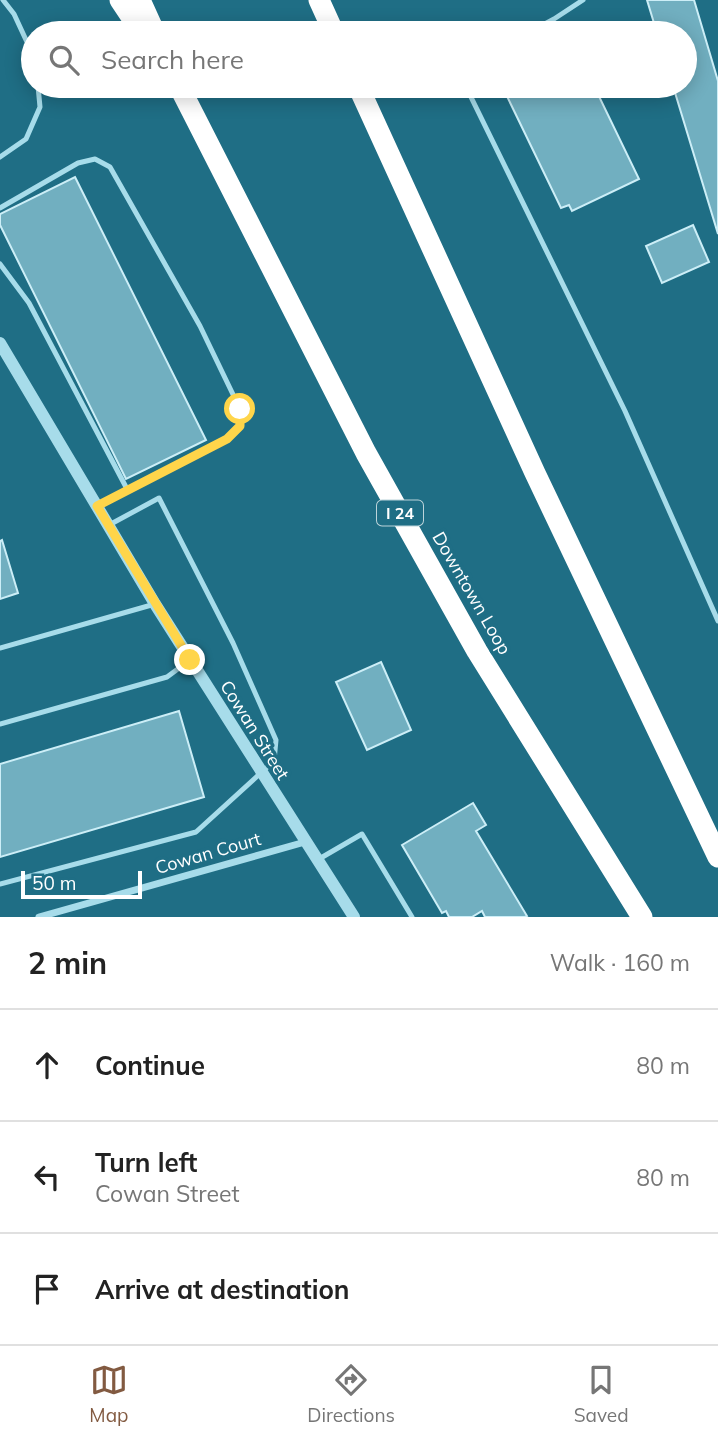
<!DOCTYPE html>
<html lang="en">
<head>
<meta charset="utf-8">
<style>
	body { margin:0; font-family:Mulish,sans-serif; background:#f2f2f2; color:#222 }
	.scale { position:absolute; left:21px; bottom:18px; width:121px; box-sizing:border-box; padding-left:7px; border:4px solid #fff; border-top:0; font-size:19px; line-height:24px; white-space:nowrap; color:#fff; -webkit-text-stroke:5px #1f6e85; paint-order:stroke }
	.stop { position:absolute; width:21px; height:21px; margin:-16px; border:5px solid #ffd54a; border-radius:50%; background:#fff }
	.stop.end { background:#ffd54a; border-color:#fff; box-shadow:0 2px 7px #0008 }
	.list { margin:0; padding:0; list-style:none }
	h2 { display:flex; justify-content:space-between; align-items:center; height:91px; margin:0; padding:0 28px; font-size:30px }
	h2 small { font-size:23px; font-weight:400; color:#767676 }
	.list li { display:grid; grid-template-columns:46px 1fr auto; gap:21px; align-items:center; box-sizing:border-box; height:112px; padding:0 28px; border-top:2px solid #e0e0e0 }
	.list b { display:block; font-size:26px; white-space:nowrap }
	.list p { margin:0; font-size:23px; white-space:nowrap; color:#767676 }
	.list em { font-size:23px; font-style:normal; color:#767676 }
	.icon { flex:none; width:38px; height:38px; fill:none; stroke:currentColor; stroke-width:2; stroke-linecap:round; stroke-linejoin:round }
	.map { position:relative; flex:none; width:718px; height:917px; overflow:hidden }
	.search { position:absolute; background:#fff; box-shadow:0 4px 18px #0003; left:21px; right:21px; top:21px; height:77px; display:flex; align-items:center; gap:18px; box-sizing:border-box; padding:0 24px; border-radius:38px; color:#767676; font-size:26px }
	.sheet { height:427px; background:#fff }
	nav { display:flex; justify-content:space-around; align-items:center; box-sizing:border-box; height:98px; border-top:2px solid #e0e0e0; background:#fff; font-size:19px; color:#767676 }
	nav a { display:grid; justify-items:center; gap:4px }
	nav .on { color:#825a41 }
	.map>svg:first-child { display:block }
	.building { fill:#71afc0; stroke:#cceef7; stroke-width:2 }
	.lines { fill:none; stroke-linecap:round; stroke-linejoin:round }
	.service { stroke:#a7dcea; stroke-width:5 }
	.minor { stroke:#a7dcea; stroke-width:7 }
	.tertiary { stroke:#a7dcea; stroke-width:12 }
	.motorway { stroke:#fff; stroke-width:21 }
	.route { stroke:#ffd54a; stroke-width:9 }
	.labels { text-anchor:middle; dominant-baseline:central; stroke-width:7; stroke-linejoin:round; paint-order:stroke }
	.shield { fill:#1f6e85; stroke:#bcd4da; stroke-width:2 }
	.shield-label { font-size:16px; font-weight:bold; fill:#fff }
	.street-label { font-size:18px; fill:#fff; stroke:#1f6e85 }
</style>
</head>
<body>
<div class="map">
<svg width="718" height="917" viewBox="0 0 718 917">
	<rect width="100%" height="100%" fill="#1f6e85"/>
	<path class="building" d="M 647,0 L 694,0 L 718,81 L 718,234 L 673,86 L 685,86 L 685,33 L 657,33 Z
		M 502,86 L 594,86 L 639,179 L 572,211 L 569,205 L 561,208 Z
		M 75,177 L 206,440 L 126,479 L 0,225 L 0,214 Z
		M 693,225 L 709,262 L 662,283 L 646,246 Z
		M 2,540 L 18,593 L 0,599 L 0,541 Z
		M 381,662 L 411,730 L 367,750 L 336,682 Z
		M 179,711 L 204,797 L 0,857 L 0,764 Z
		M 473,803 L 486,825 L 476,831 L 527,916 L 525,917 L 485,917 L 482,911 L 472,917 L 449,917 L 446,911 L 442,913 L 402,845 Z"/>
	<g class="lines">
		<path class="service" d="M 3,0 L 14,14 L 33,55
			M 528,33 L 554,19 L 583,0
			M 468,86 L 468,91 L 625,411 L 718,621
			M 0,157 L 26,139 L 40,107 L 38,86
			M 0,208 L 78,163 L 95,159 L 110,167 L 200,326 L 240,409 L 240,426 L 227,439 L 97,506
			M 0,264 L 29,303 L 127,489
			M 0,648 L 155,604
			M 0,724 L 167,677 L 190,660
			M 319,859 L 362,834 L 412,917
			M 0,884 L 196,832 L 274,761 L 276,740 L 233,643 L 159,498 L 109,525"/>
		<path class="minor" d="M 39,917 L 305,842"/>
		<path class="tertiary" d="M 0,343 L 155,604 L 354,917"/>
		<path class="motorway" d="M 120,0 L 142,33
			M 140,0 L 155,33
			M 319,0 L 334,33
			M 179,86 L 366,453 L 477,651 L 642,917
			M 358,86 L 535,473 L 718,857"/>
	</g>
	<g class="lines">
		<path class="route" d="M 190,660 L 97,506 L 227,439 L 240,426 L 240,409"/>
	</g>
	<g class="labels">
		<rect class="shield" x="377" y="500.5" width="46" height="25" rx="5"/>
		<g class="shield-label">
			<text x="400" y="513">I 24</text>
		</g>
		<g class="street-label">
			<text transform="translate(472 593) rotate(60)">Downtown Loop</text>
			<text transform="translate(255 730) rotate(58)">Cowan Street</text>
			<text transform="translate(208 853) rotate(-16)">Cowan Court</text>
		</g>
	</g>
</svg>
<div class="scale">50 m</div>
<div class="stop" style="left:240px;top:409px"></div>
<div class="stop end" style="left:190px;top:660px"></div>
<div class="search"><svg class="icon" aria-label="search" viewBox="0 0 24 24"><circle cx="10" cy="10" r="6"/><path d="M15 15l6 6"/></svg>Search here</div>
</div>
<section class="sheet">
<h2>2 min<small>Walk · 160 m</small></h2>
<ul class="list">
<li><svg class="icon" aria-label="ahead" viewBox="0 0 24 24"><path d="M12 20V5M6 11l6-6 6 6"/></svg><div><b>Continue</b></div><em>80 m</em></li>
<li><svg class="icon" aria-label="left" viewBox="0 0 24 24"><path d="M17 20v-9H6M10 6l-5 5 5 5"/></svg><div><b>Turn left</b><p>Cowan Street</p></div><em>80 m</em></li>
<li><svg class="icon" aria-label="arrive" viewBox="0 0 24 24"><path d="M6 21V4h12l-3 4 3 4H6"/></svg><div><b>Arrive at destination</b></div></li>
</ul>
</section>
<nav>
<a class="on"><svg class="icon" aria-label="map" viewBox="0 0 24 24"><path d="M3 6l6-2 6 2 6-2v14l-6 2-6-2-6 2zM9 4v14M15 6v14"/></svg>Map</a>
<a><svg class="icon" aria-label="directions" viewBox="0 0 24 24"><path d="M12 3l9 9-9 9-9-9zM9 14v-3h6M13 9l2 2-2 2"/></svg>Directions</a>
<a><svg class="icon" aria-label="saved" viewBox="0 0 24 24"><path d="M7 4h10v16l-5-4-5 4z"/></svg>Saved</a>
</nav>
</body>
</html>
